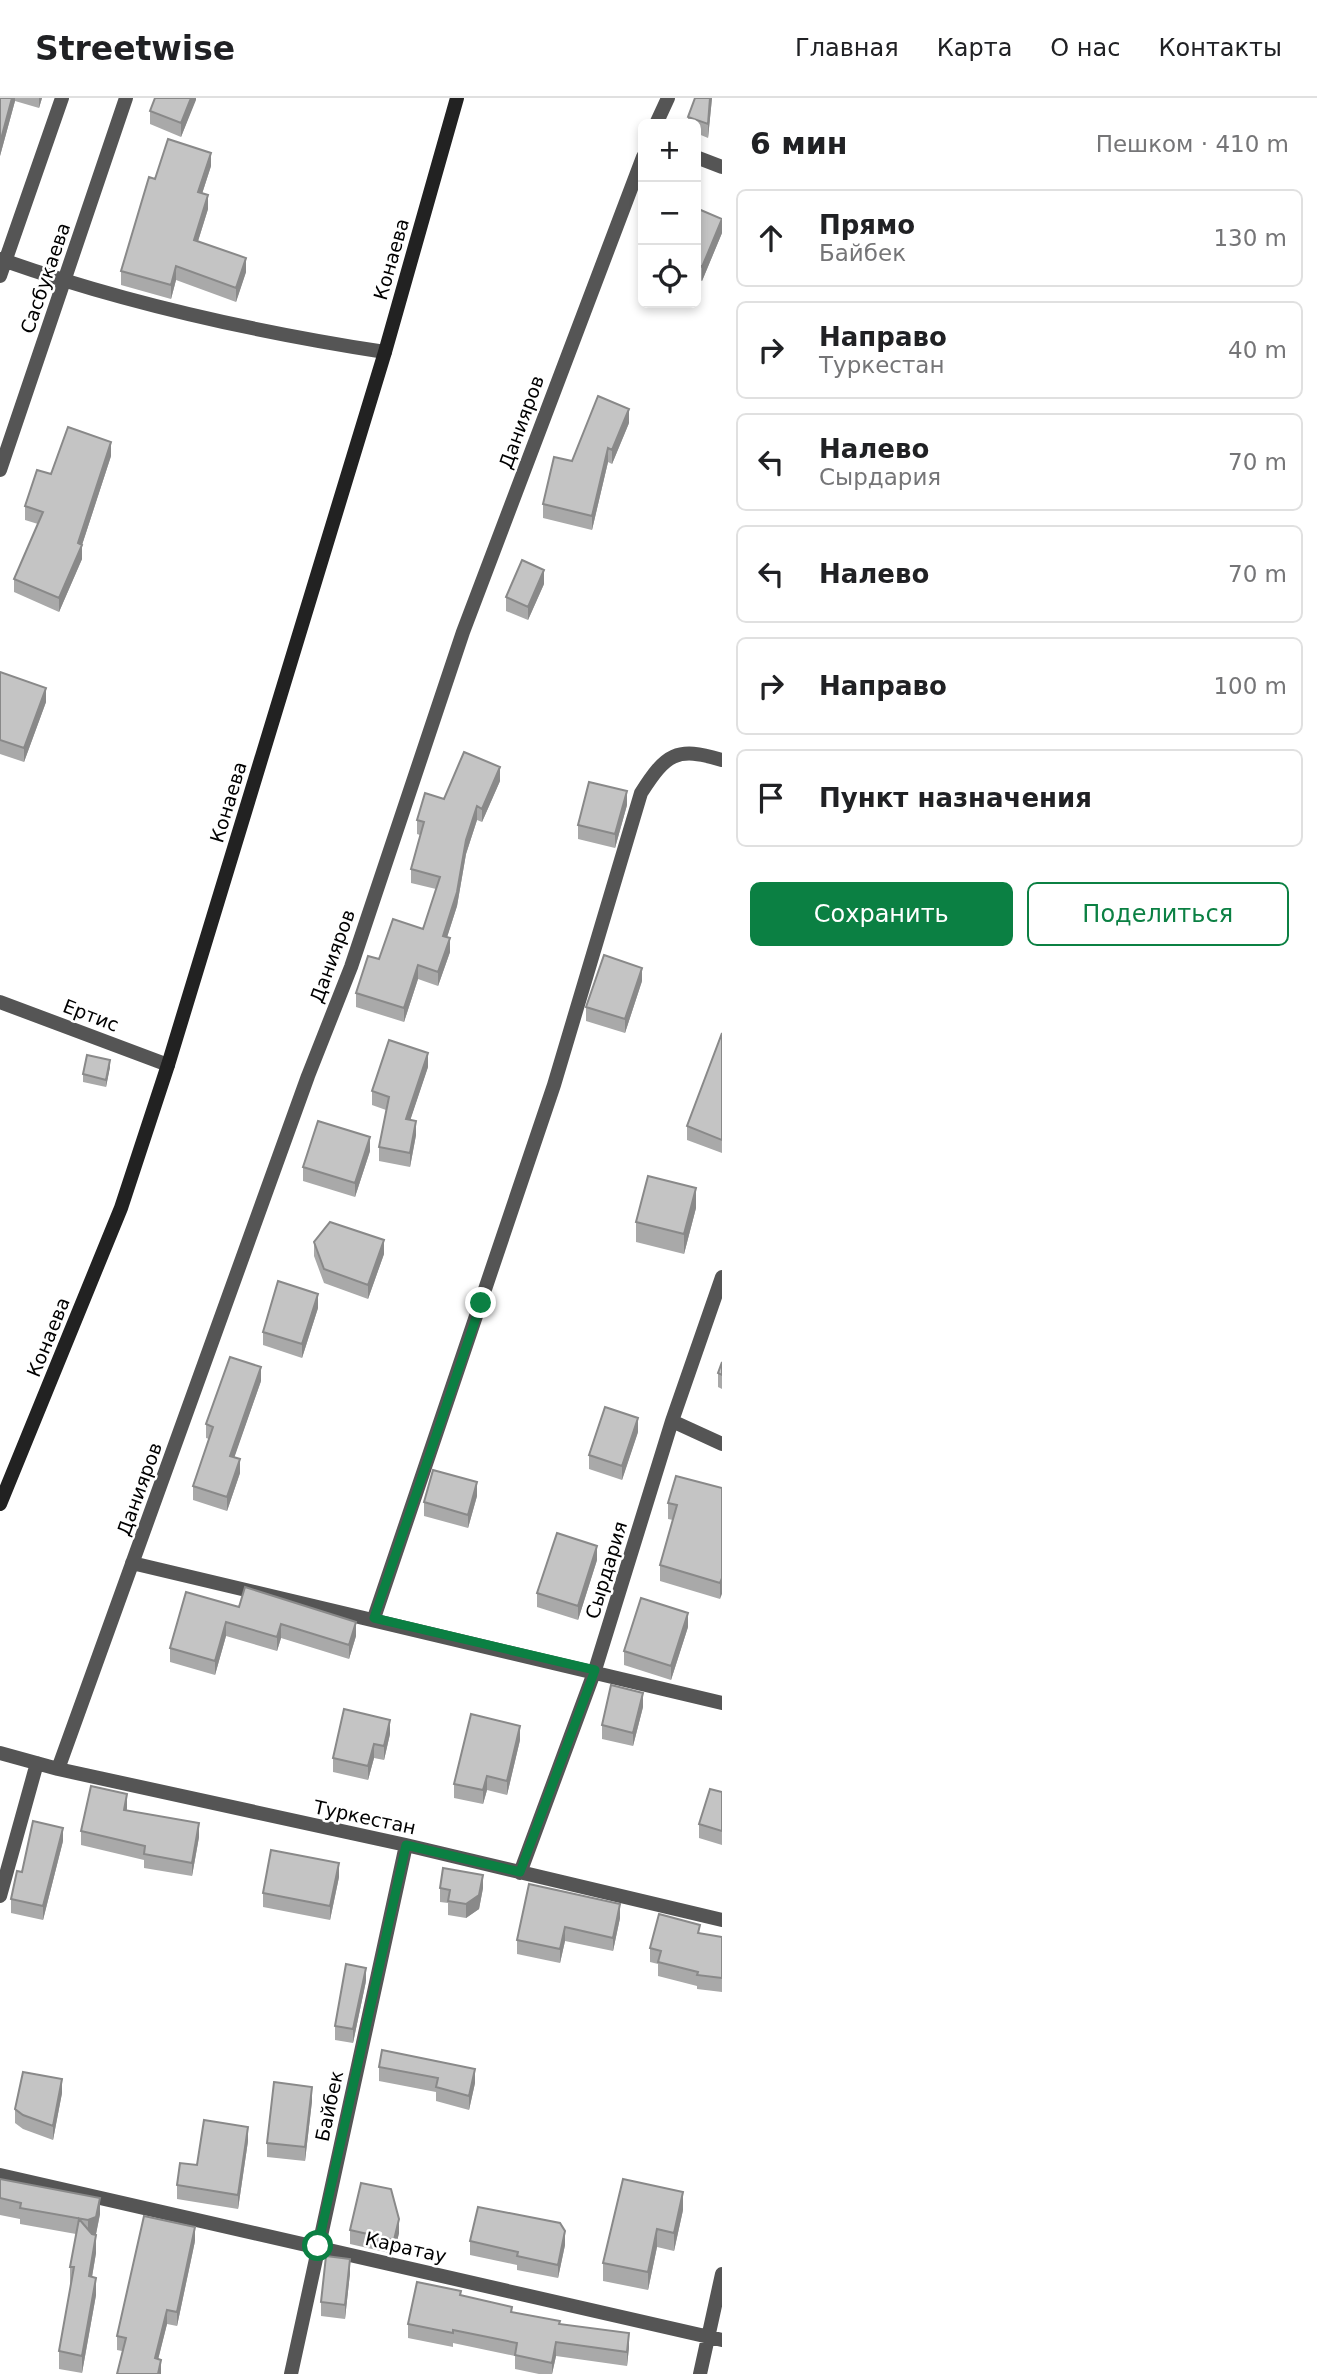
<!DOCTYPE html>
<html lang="ru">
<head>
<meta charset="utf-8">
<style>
	body { margin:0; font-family:"DejaVu Sans",sans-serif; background:#f6f6f6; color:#202124 }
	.controls { position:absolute; right:21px; top:21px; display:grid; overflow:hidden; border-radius:10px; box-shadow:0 4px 10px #0003 }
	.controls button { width:63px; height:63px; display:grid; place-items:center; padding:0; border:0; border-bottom:2px solid #e0e0e0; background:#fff; color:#202124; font:35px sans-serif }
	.stop { position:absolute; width:21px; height:21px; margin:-16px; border:5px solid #0b8043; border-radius:50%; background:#fff }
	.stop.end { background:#0b8043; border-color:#fff; box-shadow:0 2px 7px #0008 }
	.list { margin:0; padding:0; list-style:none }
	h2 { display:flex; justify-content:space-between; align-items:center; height:91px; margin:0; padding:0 28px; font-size:30px }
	h2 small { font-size:23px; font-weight:400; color:#757577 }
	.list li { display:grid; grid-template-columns:46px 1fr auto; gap:21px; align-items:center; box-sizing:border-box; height:98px; margin:0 14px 14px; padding:0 14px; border:2px solid #e0e0e0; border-radius:10px }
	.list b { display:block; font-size:26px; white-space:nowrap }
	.list p { margin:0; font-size:23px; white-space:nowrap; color:#757577 }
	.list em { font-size:23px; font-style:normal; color:#757577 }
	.actions { display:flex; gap:14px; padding:21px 28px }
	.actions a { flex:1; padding:16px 0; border:2px solid #0b8043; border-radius:10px; text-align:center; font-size:24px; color:#0b8043 }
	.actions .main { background:#0b8043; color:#fff }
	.icon { flex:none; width:38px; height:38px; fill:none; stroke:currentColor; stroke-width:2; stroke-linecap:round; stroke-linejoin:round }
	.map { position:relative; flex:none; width:722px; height:2276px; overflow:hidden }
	header { display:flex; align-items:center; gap:42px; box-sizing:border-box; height:98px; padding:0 35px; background:#fff; border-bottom:2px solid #e0e0e0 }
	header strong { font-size:33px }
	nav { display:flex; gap:38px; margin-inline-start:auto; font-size:24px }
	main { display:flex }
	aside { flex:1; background:#fff }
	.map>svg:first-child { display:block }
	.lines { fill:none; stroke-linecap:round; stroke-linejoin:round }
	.minor { stroke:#555; stroke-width:14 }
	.secondary { stroke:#222; stroke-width:14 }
	.wall { fill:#a9a9a9 }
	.shaded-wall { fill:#898989 }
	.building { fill:#c4c4c4; stroke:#898989; stroke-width:2 }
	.route { stroke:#0b8043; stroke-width:9 }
	.labels { text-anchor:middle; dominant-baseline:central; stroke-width:5; stroke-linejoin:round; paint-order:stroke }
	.street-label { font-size:19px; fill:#000; stroke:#fff }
</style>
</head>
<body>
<header>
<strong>Streetwise</strong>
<nav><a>Главная</a><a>Карта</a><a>О нас</a><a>Контакты</a></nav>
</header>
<main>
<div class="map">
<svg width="722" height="2276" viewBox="0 0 722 2276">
	<rect width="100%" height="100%" fill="#fff"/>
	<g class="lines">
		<path class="minor" d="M 656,26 L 668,0
			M 696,59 L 722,69
			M 0,161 C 124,205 255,234 385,254
			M 0,178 L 62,0
			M 0,372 L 126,0
			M 0,904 L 168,967
			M 672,1323 L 722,1346
			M 132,1465 L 722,1605
			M 374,1520 L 554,987 L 641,695 C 666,656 676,648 722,662
			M 0,1655 L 58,1671 L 406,1747 L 722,1822
			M 58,1671 L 308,978 L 351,869 L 463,534 L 643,59
			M 520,1775 L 595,1572 L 672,1323 L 722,1179
			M 0,1798 L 37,1665
			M 0,2077 L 722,2242
			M 291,2276 L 406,1747
			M 700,2276 L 722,2176"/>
		<path class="secondary" d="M 0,1406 L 121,1110 L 168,967 L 385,254 L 457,0"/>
	</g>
	<path class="wall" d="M 0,0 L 42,0 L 39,10 L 15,3 L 0,58 Z
		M 196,0 L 181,39 L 150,26 L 150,13 Z
		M 695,0 L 712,0 L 708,40 L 696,35 L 696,26 L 688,26 L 688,19 Z
		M 211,68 L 202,96 L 208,111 L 198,143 L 246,174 L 236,204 L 176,182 L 171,201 L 121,187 L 121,173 L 155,81 Z
		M 696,110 L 722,135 L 702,183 L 696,180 Z
		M 629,325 L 612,366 L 608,364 L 592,432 L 543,420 L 543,406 L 572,363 Z
		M 111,358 L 82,447 L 82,461 L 59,514 L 14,494 L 14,481 L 38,426 L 25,422 L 25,408 L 51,376 Z
		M 544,486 L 528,522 L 506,513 L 506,499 Z
		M 0,574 L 46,604 L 24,664 L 0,656 Z
		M 500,683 L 482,724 L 477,722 L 466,756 L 457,808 L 447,839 L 450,854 L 438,888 L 418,881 L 404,924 L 356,909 L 356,895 L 379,861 L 423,831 L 436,791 L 411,785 L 411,771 L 420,737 L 417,736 L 417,722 L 444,701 Z
		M 627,707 L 615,750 L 578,741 L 578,727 Z
		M 642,883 L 625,935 L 586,923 L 586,909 Z
		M 722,935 L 722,1055 L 687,1042 L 687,1028 Z
		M 110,969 L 106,989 L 83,984 L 83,976 Z
		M 428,969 L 410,1022 L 416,1037 L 410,1069 L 379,1063 L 379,1049 L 386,1012 L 372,1007 L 372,993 Z
		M 370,1053 L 355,1099 L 303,1083 L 303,1069 Z
		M 696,1110 L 684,1156 L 636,1144 L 636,1124 Z
		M 314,1144 L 384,1156 L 368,1201 L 324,1185 L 314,1158 Z
		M 318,1210 L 302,1260 L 263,1247 L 263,1234 Z
		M 722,1264 L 722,1291 L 718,1289 L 718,1275 Z
		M 261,1283 L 234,1359 L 240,1375 L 227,1413 L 193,1402 L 193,1388 L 209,1341 L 206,1340 L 206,1326 Z
		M 638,1334 L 622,1382 L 589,1371 L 589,1357 Z
		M 722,1390 L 720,1501 L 660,1483 L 660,1467 L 673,1422 L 668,1421 L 668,1405 Z
		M 477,1398 L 468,1430 L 424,1418 L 424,1404 Z
		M 597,1462 L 578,1522 L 537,1509 L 537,1495 Z
		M 239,1509 L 356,1538 L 349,1561 L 281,1540 L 277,1553 L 226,1538 L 215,1577 L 170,1564 L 170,1550 Z
		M 688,1529 L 671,1582 L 624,1567 L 624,1553 Z
		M 643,1609 L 633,1648 L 602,1641 L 602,1627 Z
		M 390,1636 L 384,1662 L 374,1660 L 368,1682 L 333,1674 L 333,1660 Z
		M 520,1642 L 507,1697 L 487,1692 L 483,1706 L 454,1700 L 454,1686 Z
		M 722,1694 L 722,1747 L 699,1740 L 699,1726 Z
		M 127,1710 L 127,1713 L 199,1739 L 192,1778 L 144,1770 L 144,1762 L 81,1747 L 81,1733 Z
		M 63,1743 L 43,1822 L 11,1815 L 11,1801 L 22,1774 Z
		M 339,1779 L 330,1822 L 263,1809 L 263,1795 Z
		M 529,1786 L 620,1820 L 613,1853 L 565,1843 L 560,1865 L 517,1856 L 517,1842 Z
		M 440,1790 L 483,1790 L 479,1811 L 466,1820 L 448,1817 L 448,1805 L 440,1804 Z
		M 700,1836 L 722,1839 L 722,1894 L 697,1891 L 697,1888 L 658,1878 L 658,1866 L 650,1864 L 650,1850 Z
		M 366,1883 L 353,1945 L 335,1942 L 335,1928 Z
		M 379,1969 L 475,1985 L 469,2012 L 436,2003 L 436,1994 L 379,1983 Z
		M 62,1995 L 53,2042 L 23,2031 L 15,2025 L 15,2011 Z
		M 312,2003 L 305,2063 L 267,2059 L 267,2045 Z
		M 248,2043 L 238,2111 L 177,2101 L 177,2087 L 197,2067 Z
		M 0,2081 L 100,2116 L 96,2136 L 94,2137 L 96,2155 L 92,2179 L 96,2197 L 82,2275 L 59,2271 L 59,2253 L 71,2186 L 70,2186 L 70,2169 L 76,2136 L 20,2126 L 20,2121 L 0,2117 Z
		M 683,2112 L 674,2153 L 657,2149 L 648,2192 L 603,2183 L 603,2165 Z
		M 350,2132 L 399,2135 L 394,2156 L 350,2146 Z
		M 195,2143 L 177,2228 L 167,2226 L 158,2261 L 161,2276 L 122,2253 L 117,2252 L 117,2238 Z
		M 470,2143 L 565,2147 L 558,2180 L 517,2172 L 517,2167 L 470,2157 Z
		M 350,2175 L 345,2221 L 321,2218 L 321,2204 Z
		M 461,2198 L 512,2214 L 560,2226 L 629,2249 L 627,2268 L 556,2258 L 552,2276 L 539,2276 L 515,2271 L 515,2258 L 453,2245 L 453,2249 L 408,2240 L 408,2226 Z"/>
	<path class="shaded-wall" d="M 12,0 L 15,0 L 15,3 L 0,58 L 0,45 Z
		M 39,0 L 42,0 L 39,10 Z
		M 191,0 L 196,0 L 196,2 L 181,39 L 181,25 Z
		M 710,0 L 712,0 L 708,40 L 708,26 Z
		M 211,55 L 211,68 L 198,108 L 198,94 Z
		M 208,97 L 208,111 L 194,156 L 194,142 Z
		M 722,121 L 722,135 L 702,183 L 702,169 Z
		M 246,160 L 246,174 L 236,204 L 236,190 Z
		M 176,168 L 176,182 L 171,201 L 171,187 Z
		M 629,311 L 629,325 L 612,366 L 612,352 Z
		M 111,344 L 111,358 L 82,447 L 82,461 L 59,514 L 59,500 Z
		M 608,350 L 608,364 L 592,432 L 592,418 Z
		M 544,472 L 544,486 L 528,522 L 528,509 Z
		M 46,590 L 46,604 L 24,664 L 24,650 Z
		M 500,669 L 500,683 L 482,724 L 482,711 Z
		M 627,693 L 627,707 L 615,750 L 615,736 Z
		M 477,708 L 477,722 L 466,756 L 457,808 L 443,852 L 443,838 L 466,742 Z
		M 450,840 L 450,854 L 438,888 L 438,874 Z
		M 418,867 L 418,881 L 404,924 L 404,910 Z
		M 642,870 L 642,883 L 625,935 L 625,921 Z
		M 428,955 L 428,969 L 406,1035 L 406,1021 Z
		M 110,962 L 110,969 L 106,989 L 106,982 Z
		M 416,1023 L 416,1037 L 410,1069 L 410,1055 Z
		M 370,1039 L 370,1053 L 355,1099 L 355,1085 Z
		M 696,1090 L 696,1110 L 684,1156 L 684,1136 Z
		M 384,1142 L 384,1156 L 368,1201 L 368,1187 Z
		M 318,1196 L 318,1210 L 302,1260 L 302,1246 Z
		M 261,1269 L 261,1283 L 230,1372 L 230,1358 Z
		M 638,1320 L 638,1334 L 622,1382 L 622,1368 Z
		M 240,1361 L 240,1375 L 227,1413 L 227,1399 Z
		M 477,1384 L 477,1398 L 468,1430 L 468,1417 Z
		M 597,1448 L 597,1462 L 578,1522 L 578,1508 Z
		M 722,1480 L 722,1496 L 720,1501 L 720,1485 Z
		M 688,1515 L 688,1529 L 671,1582 L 671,1568 Z
		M 226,1524 L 226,1538 L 215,1577 L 215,1563 Z
		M 356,1524 L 356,1538 L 349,1561 L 349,1547 Z
		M 281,1526 L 281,1540 L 277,1553 L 277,1539 Z
		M 643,1595 L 643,1609 L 633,1648 L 633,1635 Z
		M 390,1622 L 390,1636 L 384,1662 L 384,1648 Z
		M 520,1628 L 520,1642 L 507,1697 L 507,1683 Z
		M 374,1646 L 374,1660 L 368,1682 L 368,1668 Z
		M 487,1678 L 487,1692 L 483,1706 L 483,1692 Z
		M 127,1696 L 127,1710 L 124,1726 L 124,1712 Z
		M 199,1725 L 199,1739 L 192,1778 L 192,1765 Z
		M 63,1730 L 63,1743 L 43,1822 L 43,1808 Z
		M 339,1765 L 339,1779 L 330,1822 L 330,1808 Z
		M 483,1777 L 483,1790 L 479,1811 L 466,1820 L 466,1806 Z
		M 620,1806 L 620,1820 L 613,1853 L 613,1840 Z
		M 565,1829 L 565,1843 L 560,1865 L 560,1851 Z
		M 366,1870 L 366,1883 L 353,1945 L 353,1931 Z
		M 475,1971 L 475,1985 L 469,2012 L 469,1998 Z
		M 62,1981 L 62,1995 L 53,2042 L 53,2028 Z
		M 312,1989 L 312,2003 L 305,2063 L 305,2049 Z
		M 248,2029 L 248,2043 L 238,2111 L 238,2097 Z
		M 683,2094 L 683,2112 L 674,2153 L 674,2135 Z
		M 100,2100 L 100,2116 L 96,2136 L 88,2138 L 88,2122 Z
		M 399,2121 L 399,2135 L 394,2156 L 394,2142 Z
		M 195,2129 L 195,2143 L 177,2228 L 177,2214 Z
		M 657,2131 L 657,2149 L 648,2192 L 648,2174 Z
		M 565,2133 L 565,2147 L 558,2180 L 558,2167 Z
		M 96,2137 L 96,2155 L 89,2196 L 89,2178 Z
		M 350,2161 L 350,2175 L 345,2221 L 345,2207 Z
		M 96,2180 L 96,2197 L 82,2275 L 82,2258 Z
		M 167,2212 L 167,2226 L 155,2274 L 155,2260 Z
		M 629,2235 L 629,2249 L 627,2268 L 627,2254 Z
		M 556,2244 L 556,2258 L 552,2276 L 552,2265 Z
		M 161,2262 L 161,2276 L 158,2276 Z"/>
	<path class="building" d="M 0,0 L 12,0 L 0,45 Z
		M 155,0 L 191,0 L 181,25 L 150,13 Z
		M 695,0 L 710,0 L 708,26 L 688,19 Z
		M 168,41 L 211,55 L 198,94 L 208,97 L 194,142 L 246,160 L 236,190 L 176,168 L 171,187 L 121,173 L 149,79 L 155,81 Z
		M 696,110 L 722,121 L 702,169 L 696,166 Z
		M 598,298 L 629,311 L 612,352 L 608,350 L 592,418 L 543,406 L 554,359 L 572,363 Z
		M 68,329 L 111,344 L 78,445 L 82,447 L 59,500 L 14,481 L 43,414 L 25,408 L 37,372 L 51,376 Z
		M 522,462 L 544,472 L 528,509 L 506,499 Z
		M 0,574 L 46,590 L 24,650 L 0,642 Z
		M 464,654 L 500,669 L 482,711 L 477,708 L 466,742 L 457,794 L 443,838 L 450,840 L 438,874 L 418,867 L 404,910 L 356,895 L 368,858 L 379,861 L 393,821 L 423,831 L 440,779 L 411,771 L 424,724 L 417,722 L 425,695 L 444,701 Z
		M 589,684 L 627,693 L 615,736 L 578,727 Z
		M 604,857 L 642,870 L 625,921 L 586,909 Z
		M 722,935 L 722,1042 L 687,1028 Z
		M 389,942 L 428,955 L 406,1021 L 416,1023 L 410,1055 L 379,1049 L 389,999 L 372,993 Z
		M 87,957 L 110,962 L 106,982 L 83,976 Z
		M 318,1023 L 370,1039 L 355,1085 L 303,1069 Z
		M 648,1078 L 696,1090 L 684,1136 L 636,1124 Z
		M 330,1124 L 384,1142 L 368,1187 L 324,1171 L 314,1144 Z
		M 278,1183 L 318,1196 L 302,1246 L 263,1234 Z
		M 230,1259 L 261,1269 L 230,1358 L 240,1361 L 227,1399 L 193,1388 L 213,1329 L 206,1326 Z
		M 722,1264 L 722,1277 L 718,1275 Z
		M 605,1309 L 638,1320 L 622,1368 L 589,1357 Z
		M 433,1372 L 477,1384 L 468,1417 L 424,1404 Z
		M 676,1378 L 722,1390 L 722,1480 L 720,1485 L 660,1467 L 677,1407 L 668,1405 Z
		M 557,1435 L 597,1448 L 578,1508 L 537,1495 Z
		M 245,1489 L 356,1524 L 349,1547 L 281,1526 L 277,1539 L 226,1524 L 215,1563 L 170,1550 L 186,1494 L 239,1509 Z
		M 641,1500 L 688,1515 L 671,1568 L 624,1553 Z
		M 611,1587 L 643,1595 L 633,1635 L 602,1627 Z
		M 344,1611 L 390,1622 L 384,1648 L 374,1646 L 368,1668 L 333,1660 Z
		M 471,1616 L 520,1628 L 507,1683 L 487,1678 L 483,1692 L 454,1686 Z
		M 91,1688 L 127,1696 L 124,1712 L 199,1725 L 192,1765 L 144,1756 L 145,1748 L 81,1733 Z
		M 710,1691 L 722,1694 L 722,1733 L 699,1726 Z
		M 33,1723 L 63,1730 L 43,1808 L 11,1801 L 17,1773 L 22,1774 Z
		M 271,1752 L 339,1765 L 330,1808 L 263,1795 Z
		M 443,1770 L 483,1777 L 479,1797 L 466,1806 L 448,1803 L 450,1792 L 440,1790 Z
		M 529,1786 L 620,1806 L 613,1840 L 565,1829 L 560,1851 L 517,1842 Z
		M 659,1816 L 700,1827 L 698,1835 L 722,1839 L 722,1880 L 697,1877 L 698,1874 L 658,1864 L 661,1853 L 650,1850 Z
		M 346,1866 L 366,1870 L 353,1931 L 335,1928 Z
		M 382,1952 L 475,1971 L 469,1998 L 436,1989 L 438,1980 L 379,1969 Z
		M 23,1974 L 62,1981 L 53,2028 L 23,2017 L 15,2011 Z
		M 274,1984 L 312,1989 L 305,2049 L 267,2045 Z
		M 204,2022 L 248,2029 L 238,2097 L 177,2087 L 180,2065 L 197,2067 Z
		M 0,2081 L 100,2100 L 96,2119 L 88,2122 L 20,2110 L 21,2105 L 0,2100 Z
		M 623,2081 L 683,2094 L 674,2135 L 657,2131 L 648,2174 L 603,2165 Z
		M 361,2085 L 391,2091 L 399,2121 L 394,2142 L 350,2132 Z
		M 478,2109 L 560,2125 L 565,2133 L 558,2167 L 517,2158 L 518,2154 L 470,2143 Z
		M 144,2118 L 195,2129 L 177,2214 L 167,2212 L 155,2260 L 161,2262 L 158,2276 L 117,2276 L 126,2240 L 117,2238 Z
		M 79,2121 L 92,2136 L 96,2137 L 89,2178 L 96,2180 L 82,2258 L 59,2253 L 74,2169 L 70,2169 Z
		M 326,2158 L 350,2161 L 345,2207 L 321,2204 Z
		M 417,2184 L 461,2193 L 460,2197 L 512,2209 L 511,2214 L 560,2223 L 559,2226 L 629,2235 L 627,2254 L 556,2244 L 552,2265 L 515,2257 L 517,2245 L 453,2232 L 453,2235 L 408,2226 Z"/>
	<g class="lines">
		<path class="route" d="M 318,2148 L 406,1747 L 520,1774 L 595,1572 L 374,1520 L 481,1205"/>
	</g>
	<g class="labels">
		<g class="street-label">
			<text transform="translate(391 161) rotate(-74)">Конаева</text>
			<text transform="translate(45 180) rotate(-71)">Сасбукаева</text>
			<text transform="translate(521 324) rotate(-70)">Данияров</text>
			<text transform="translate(228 704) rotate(-73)">Конаева</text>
			<text transform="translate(332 858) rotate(-70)">Данияров</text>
			<text transform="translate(91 917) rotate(21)">Ертис</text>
			<text transform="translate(48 1239) rotate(-68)">Конаева</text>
			<text transform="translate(139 1391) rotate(-70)">Данияров</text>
			<text transform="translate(606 1472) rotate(-73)">Сырдария</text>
			<text transform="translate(365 1719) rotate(12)">Туркестан</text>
			<text transform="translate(329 2008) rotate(-78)">Байбек</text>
			<text transform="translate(406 2149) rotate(13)">Каратау</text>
		</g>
	</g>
</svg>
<div class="controls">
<button>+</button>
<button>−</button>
<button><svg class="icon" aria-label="locate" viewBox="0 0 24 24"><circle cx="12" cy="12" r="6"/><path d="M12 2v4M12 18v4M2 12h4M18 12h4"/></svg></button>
</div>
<div class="stop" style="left:318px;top:2148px"></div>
<div class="stop end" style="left:481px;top:1205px"></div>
</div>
<aside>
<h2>6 мин<small>Пешком · 410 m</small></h2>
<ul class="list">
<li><svg class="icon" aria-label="ahead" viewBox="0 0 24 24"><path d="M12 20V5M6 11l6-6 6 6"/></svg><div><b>Прямо</b><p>Байбек</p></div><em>130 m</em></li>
<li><svg class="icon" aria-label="right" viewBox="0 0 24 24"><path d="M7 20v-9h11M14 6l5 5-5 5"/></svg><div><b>Направо</b><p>Туркестан</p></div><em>40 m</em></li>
<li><svg class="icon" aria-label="left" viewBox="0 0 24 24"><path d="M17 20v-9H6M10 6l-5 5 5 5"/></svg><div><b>Налево</b><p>Сырдария</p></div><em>70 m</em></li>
<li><svg class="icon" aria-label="left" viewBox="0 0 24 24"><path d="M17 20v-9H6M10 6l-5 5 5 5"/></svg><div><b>Налево</b></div><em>70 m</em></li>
<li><svg class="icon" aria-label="right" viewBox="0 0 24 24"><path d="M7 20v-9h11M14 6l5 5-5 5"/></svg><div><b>Направо</b></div><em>100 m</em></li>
<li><svg class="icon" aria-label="arrive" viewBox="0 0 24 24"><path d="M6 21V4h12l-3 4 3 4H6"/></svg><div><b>Пункт назначения</b></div></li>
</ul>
<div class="actions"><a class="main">Сохранить</a><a>Поделиться</a></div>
</aside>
</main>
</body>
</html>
